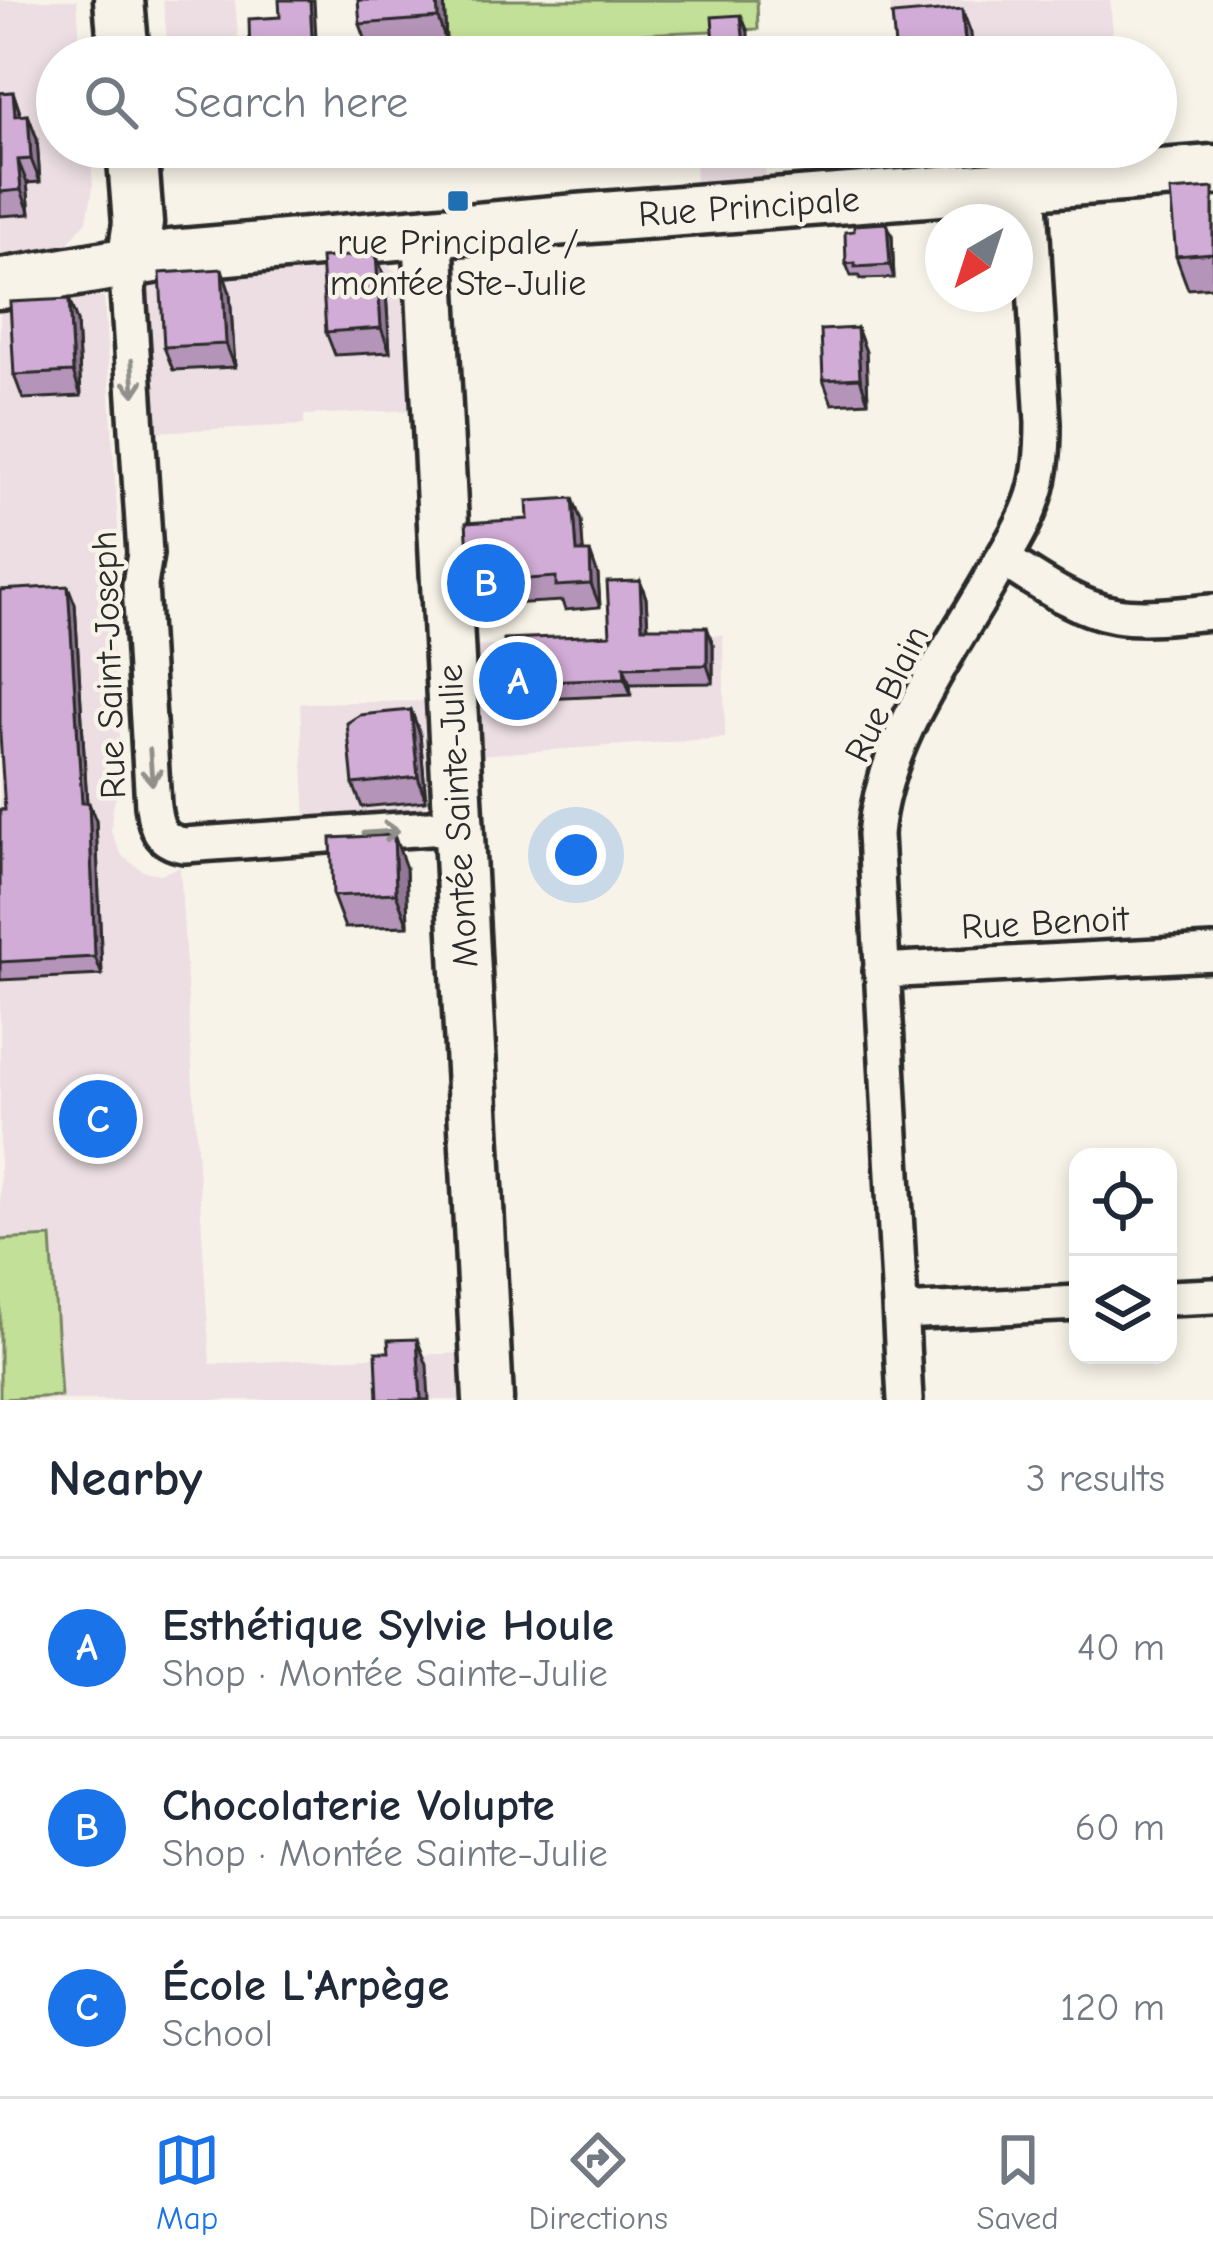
<!DOCTYPE html>
<html lang="en">
<head>
<meta charset="utf-8">
<style>
	body { margin:0; font-family:"Comic Neue",sans-serif; background:#f6f6f7; color:#1f2937 }
	.controls { position:absolute; right:36px; bottom:36px; display:grid; overflow:hidden; border-radius:24px; box-shadow:0 6px 18px #0003 }
	.controls button { width:108px; height:108px; display:grid; place-items:center; padding:0; border:0; border-bottom:3px solid #e0e1e3; background:#fff; color:#1f2937; font:60px sans-serif }
	.compass { position:absolute; left:925px; top:204px; width:108px; height:108px; border-radius:50%; background:#fff; box-shadow:0 6px 18px #0003; rotate:219deg }
	.you { position:absolute; left:576px; top:855px; width:42px; height:42px; margin:-30px; border:9px solid #fff; border-radius:50%; background:#1a73e8; box-shadow:0 0 0 18px #1a73e833 }
	.badge { display:grid; place-items:center; width:78px; height:78px; border-radius:50%; background:#1a73e8; color:#fff; font-size:39px; font-weight:700 }
	.pin { position:absolute; translate:-50% -50%; border:6px solid #fff; box-shadow:0 3px 12px #0006 }
	.list { margin:0; padding:0; list-style:none }
	h2 { display:flex; justify-content:space-between; align-items:center; height:156px; margin:0; padding:0 48px; font-size:51px }
	h2 small { font-size:39px; font-weight:400; color:#747a83 }
	.list li { display:grid; grid-template-columns:78px 1fr auto; gap:36px; align-items:center; box-sizing:border-box; height:180px; padding:0 48px; border-top:3px solid #e0e1e3 }
	.list b { display:block; font-size:45px; white-space:nowrap }
	.list p { margin:0; font-size:39px; white-space:nowrap; color:#747a83 }
	.list em { font-size:39px; font-style:normal; color:#747a83 }
	.icon { flex:none; width:66px; height:66px; fill:none; stroke:currentColor; stroke-width:2; stroke-linecap:round; stroke-linejoin:round }
	.map { position:relative; flex:none; width:1213px; height:1400px; overflow:hidden }
	.search { position:absolute; background:#fff; box-shadow:0 6px 18px #0003; left:36px; right:36px; top:36px; height:132px; display:flex; align-items:center; gap:30px; box-sizing:border-box; padding:0 42px; border-radius:66px; color:#747a83; font-size:45px }
	.sheet { height:696px; background:#fff }
	nav { display:flex; justify-content:space-around; align-items:center; box-sizing:border-box; height:168px; border-top:3px solid #e0e1e3; background:#fff; font-size:33px; color:#747a83 }
	nav a { display:grid; justify-items:center; gap:6px }
	nav .on { color:#1a73e8 }
	.map>svg:first-child { display:block }
	.built { fill:#ecdee3 }
	.green { fill:#c3e098; stroke:#778662; stroke-width:3 }
	.lines { fill:none; stroke-linecap:round; stroke-linejoin:round }
	.street-casing { stroke:#2b2b2b; stroke-width:42 }
	.secondary-casing { stroke:#2b2b2b; stroke-width:57 }
	.street { stroke:#f7f3e8; stroke-width:33 }
	.secondary { stroke:#f7f3e8; stroke-width:48 }
	.wall { fill:#b494b8; stroke:#2b2b2b; stroke-width:3 }
	.shaded-wall { fill:#927896; stroke:#2b2b2b; stroke-width:3 }
	.building { fill:#d1acd6; stroke:#2b2b2b; stroke-width:3 }
	.oneway { stroke:#918f8a }
	.poi-dot { fill:#1f6fb2; stroke:#f7f3e8; stroke-width:4.5 }
	.labels { text-anchor:middle; dominant-baseline:central; stroke-width:9; stroke-linejoin:round; paint-order:stroke }
	.street-label { font-size:36px; fill:#2b2b2b; stroke:#f7f3e8 }
	.poi-label { font-size:36px; fill:#2b2b2b; stroke:#f7f3e8 }
</style>
</head>
<body>
<div class="map">
<svg width="1213" height="1400" viewBox="0 0 1213 1400">
	<rect width="100%" height="100%" fill="#f7f3e8"/>
	<filter id="ink" filterUnits="userSpaceOnUse"><feTurbulence type="fractalNoise" baseFrequency=".00833" numOctaves="2"/><feDisplacementMap in="SourceGraphic" scale="24" xChannelSelector="R" yChannelSelector="G"/><feConvolveMatrix kernelMatrix="1 2 1 2 8 2 1 2 1" color-interpolation-filters="sRGB"/></filter>
	<g filter="url(#ink)">
		<path class="built" d="M 0,0 L 77,0 L 81,57 L 57,57 L 57,147 L 90,147 L 93,187 L 87,220 L 69,242 L 55,251 L 0,260 Z
			M 163,0 L 235,0 L 239,47 L 168,49 Z
			M 890,0 L 1110,0 L 1115,57 L 895,57 Z
			M 695,147 L 764,147 L 766,180 L 696,187 Z
			M 903,147 L 1122,147 L 1122,153 L 905,169 Z
			M 378,261 L 395,270 L 406,285 L 413,410 L 304,415 L 304,425 L 150,432 L 142,289 L 173,281 L 270,269 Z
			M 87,295 L 104,298 L 119,545 L 118,553 L 107,574 L 122,777 L 112,810 L 111,832 L 122,856 L 143,871 L 161,874 L 180,867 L 210,1364 L 461,1353 L 463,1400 L 0,1400 L 0,310 Z
			M 723,635 L 725,738 L 476,755 L 469,647 Z
			M 428,701 L 432,791 L 425,808 L 417,813 L 306,821 L 300,703 Z"/>
		<path class="green" d="M 444,0 L 757,0 L 758,29 L 446,42 Z
			M 51,1237 L 61,1396 L 0,1399 L 0,1240 Z"/>
		<g class="lines">
			<defs>
				<path id="street" d="M 132,261 L 128,289 L 145,554 L 140,585 L 153,806 C 156,828 160,841 184,845 L 459,826
					M 1003,559 C 1037,581 1075,608 1116,615 C 1147,620 1182,614 1213,612
					M 881,971 L 1213,953
					M 1168,1298 L 1213,1296
					M 901,1312 L 1078,1303
					M 905,1400 L 875,834 C 884,740 946,658 992,577 C 1007,552 1025,524 1034,496 C 1042,472 1043,447 1043,423 L 1029,185"/>
				<path id="secondary" d="M 119,0 L 124,57
					M 132,147 L 138,223 L 132,261
					M 428,232 L 488,1400
					M 0,284 L 171,255 L 577,219 L 1213,170"/>
			</defs>
			<use href="#street" class="street-casing"/>
			<use href="#secondary" class="secondary-casing"/>
			<use href="#street" class="street"/>
			<use href="#secondary" class="secondary"/>
		</g>
		<path class="wall" d="M 444,0 L 446,42 L 368,47 L 360,24 Z
			M 13,92 L 21,116 L 28,115 L 37,139 L 40,182 L 27,183 L 30,214 L 0,216 L 0,93 Z
			M 695,147 L 752,147 L 753,160 L 701,163 Z
			M 908,147 L 978,147 L 978,151 L 912,157 Z
			M 1213,188 L 1213,287 L 1188,289 L 1176,256 Z
			M 892,236 L 894,278 L 860,279 L 859,276 L 851,276 L 846,264 Z
			M 385,278 L 390,352 L 335,355 L 326,332 Z
			M 230,293 L 235,367 L 173,370 L 164,347 Z
			M 69,299 L 77,322 L 81,396 L 23,399 L 14,375 Z
			M 857,328 L 866,352 L 868,402 L 832,404 L 823,380 Z
			M 581,521 L 583,552 L 598,575 L 600,607 L 565,610 L 562,601 L 491,605 L 485,601 L 479,601 L 470,578 Z
			M 640,581 L 646,598 L 648,627 L 713,644 L 713,683 L 630,684 L 631,695 L 520,700 L 516,687 L 512,687 L 506,669 L 610,635 Z
			M 75,604 L 87,803 L 96,821 L 102,975 L 0,980 L 0,810 L 5,810 Z
			M 411,710 L 420,734 L 426,801 L 362,807 L 353,784 Z
			M 406,868 L 408,926 L 345,928 L 333,896 Z"/>
		<path class="shaded-wall" d="M 310,0 L 314,0 L 317,57 L 313,57 Z
			M 437,0 L 444,0 L 446,42 L 438,18 Z
			M 962,9 L 971,33 L 973,57 L 967,57 Z
			M 741,15 L 748,32 L 749,57 L 745,57 Z
			M 13,92 L 21,116 L 15,116 Z
			M 28,115 L 37,139 L 40,182 L 31,159 Z
			M 18,160 L 27,183 L 30,214 L 21,190 Z
			M 887,223 L 892,236 L 894,278 L 890,265 Z
			M 376,254 L 385,278 L 390,352 L 381,328 Z
			M 222,269 L 230,293 L 235,367 L 226,344 Z
			M 69,299 L 77,322 L 81,396 L 73,372 Z
			M 857,328 L 866,352 L 868,402 L 860,378 Z
			M 573,498 L 581,521 L 585,576 L 577,552 Z
			M 590,552 L 598,575 L 600,607 L 591,584 Z
			M 640,581 L 646,598 L 649,645 L 642,627 Z
			M 68,586 L 75,604 L 88,821 L 82,803 Z
			M 707,627 L 713,644 L 713,683 L 707,665 Z
			M 624,667 L 630,684 L 631,695 L 625,678 Z
			M 411,710 L 420,734 L 426,801 L 418,777 Z
			M 89,803 L 96,821 L 102,975 L 95,957 Z
			M 394,835 L 406,868 L 408,926 L 396,893 Z
			M 417,1339 L 427,1365 L 429,1400 L 421,1400 Z"/>
		<path class="building" d="M 279,0 L 310,0 L 313,57 L 250,57 L 249,19 L 280,17 Z
			M 358,0 L 437,0 L 438,18 L 360,24 Z
			M 962,9 L 966,55 L 1002,52 L 1002,57 L 896,57 L 892,15 Z
			M 741,15 L 745,57 L 715,57 L 712,17 Z
			M 13,92 L 15,116 L 28,115 L 31,159 L 18,160 L 21,190 L 0,192 L 0,93 Z
			M 1213,188 L 1213,253 L 1176,256 L 1170,191 Z
			M 887,223 L 890,265 L 855,267 L 855,263 L 846,264 L 845,232 L 854,231 L 854,225 Z
			M 376,254 L 381,328 L 326,332 L 321,258 Z
			M 222,269 L 226,344 L 164,347 L 160,273 Z
			M 69,299 L 73,372 L 14,375 L 10,302 Z
			M 857,328 L 860,378 L 823,380 L 821,330 Z
			M 573,498 L 577,552 L 590,552 L 591,584 L 556,586 L 556,577 L 483,582 L 477,578 L 470,578 L 466,523 L 528,519 L 527,501 Z
			M 640,581 L 642,627 L 707,627 L 707,665 L 624,667 L 625,678 L 514,682 L 513,669 L 506,669 L 504,639 L 610,635 L 607,582 Z
			M 68,586 L 82,803 L 89,803 L 95,957 L 0,962 L 0,810 L 5,810 L 0,735 L 0,590 Z
			M 411,710 L 418,777 L 353,784 L 347,723 L 360,715 Z
			M 394,835 L 396,893 L 333,896 L 331,838 Z
			M 417,1339 L 421,1400 L 378,1400 L 376,1352 L 389,1352 L 388,1340 Z"/>
		<defs><path id="oneway-shaft" d="M-6 0H5M1.5-3L5.5 0L1.5 3" fill="none" stroke-width="1.6" stroke-linecap="round" stroke-linejoin="round" transform="scale(3)"/></defs>
		<g class="oneway">
			<use href="#oneway-shaft" transform="translate(133 378) rotate(86)"/>
			<use href="#oneway-shaft" transform="translate(151 767) rotate(86)"/>
			<use href="#oneway-shaft" transform="translate(381 832) rotate(-4)"/>
		</g>
	</g>
	<rect class="poi-dot" x="446" y="189" width="24" height="24" rx="6"/>
	<g class="labels">
		<g class="street-label">
			<text transform="translate(749 207) rotate(-4)">Rue Principale</text>
			<text transform="translate(109 665) rotate(-92)">Rue Saint-Joseph</text>
			<text transform="translate(887 694) rotate(-64)">Rue Blain</text>
			<text transform="translate(458 816) rotate(-93)">Montée Sainte-Julie</text>
			<text transform="translate(1045 923) rotate(-3)">Rue Benoit</text>
		</g>
		<g class="poi-label">
			<text x="458" y="242">rue Principale /<tspan x="458" dy="41">montée Ste-Julie</tspan></text>
		</g>
	</g>
</svg>
<div class="controls">
<button><svg class="icon" aria-label="locate" viewBox="0 0 24 24"><circle cx="12" cy="12" r="6"/><path d="M12 2v4M12 18v4M2 12h4M18 12h4"/></svg></button>
<button><svg class="icon" aria-label="layers" viewBox="0 0 24 24"><path d="M12 4l9 5-9 5-9-5zM3 14l9 5 9-5"/></svg></button>
</div>
<svg class="compass" viewBox="-18 -18 36 36"><path d="M0-13l5 13h-10z" fill="#e53935"/><path d="M0 13l5-13h-10z" fill="#747a83"/></svg>
<div class="you"></div>
<div class="pin badge" style="left:518px;top:681px">A</div>
<div class="pin badge" style="left:486px;top:583px">B</div>
<div class="pin badge" style="left:98px;top:1119px">C</div>
<div class="search"><svg class="icon" aria-label="search" viewBox="0 0 24 24"><circle cx="10" cy="10" r="6"/><path d="M15 15l6 6"/></svg>Search here</div>
</div>
<section class="sheet">
<h2>Nearby<small>3 results</small></h2>
<ul class="list">
<li><span class="badge">A</span><div><b>Esthétique Sylvie Houle</b><p>Shop · Montée Sainte-Julie</p></div><em>40 m</em></li>
<li><span class="badge">B</span><div><b>Chocolaterie Volupte</b><p>Shop · Montée Sainte-Julie</p></div><em>60 m</em></li>
<li><span class="badge">C</span><div><b>École L'Arpège</b><p>School</p></div><em>120 m</em></li>
</ul>
</section>
<nav>
<a class="on"><svg class="icon" aria-label="map" viewBox="0 0 24 24"><path d="M3 6l6-2 6 2 6-2v14l-6 2-6-2-6 2zM9 4v14M15 6v14"/></svg>Map</a>
<a><svg class="icon" aria-label="directions" viewBox="0 0 24 24"><path d="M12 3l9 9-9 9-9-9zM9 14v-3h6M13 9l2 2-2 2"/></svg>Directions</a>
<a><svg class="icon" aria-label="saved" viewBox="0 0 24 24"><path d="M7 4h10v16l-5-4-5 4z"/></svg>Saved</a>
</nav>
</body>
</html>
